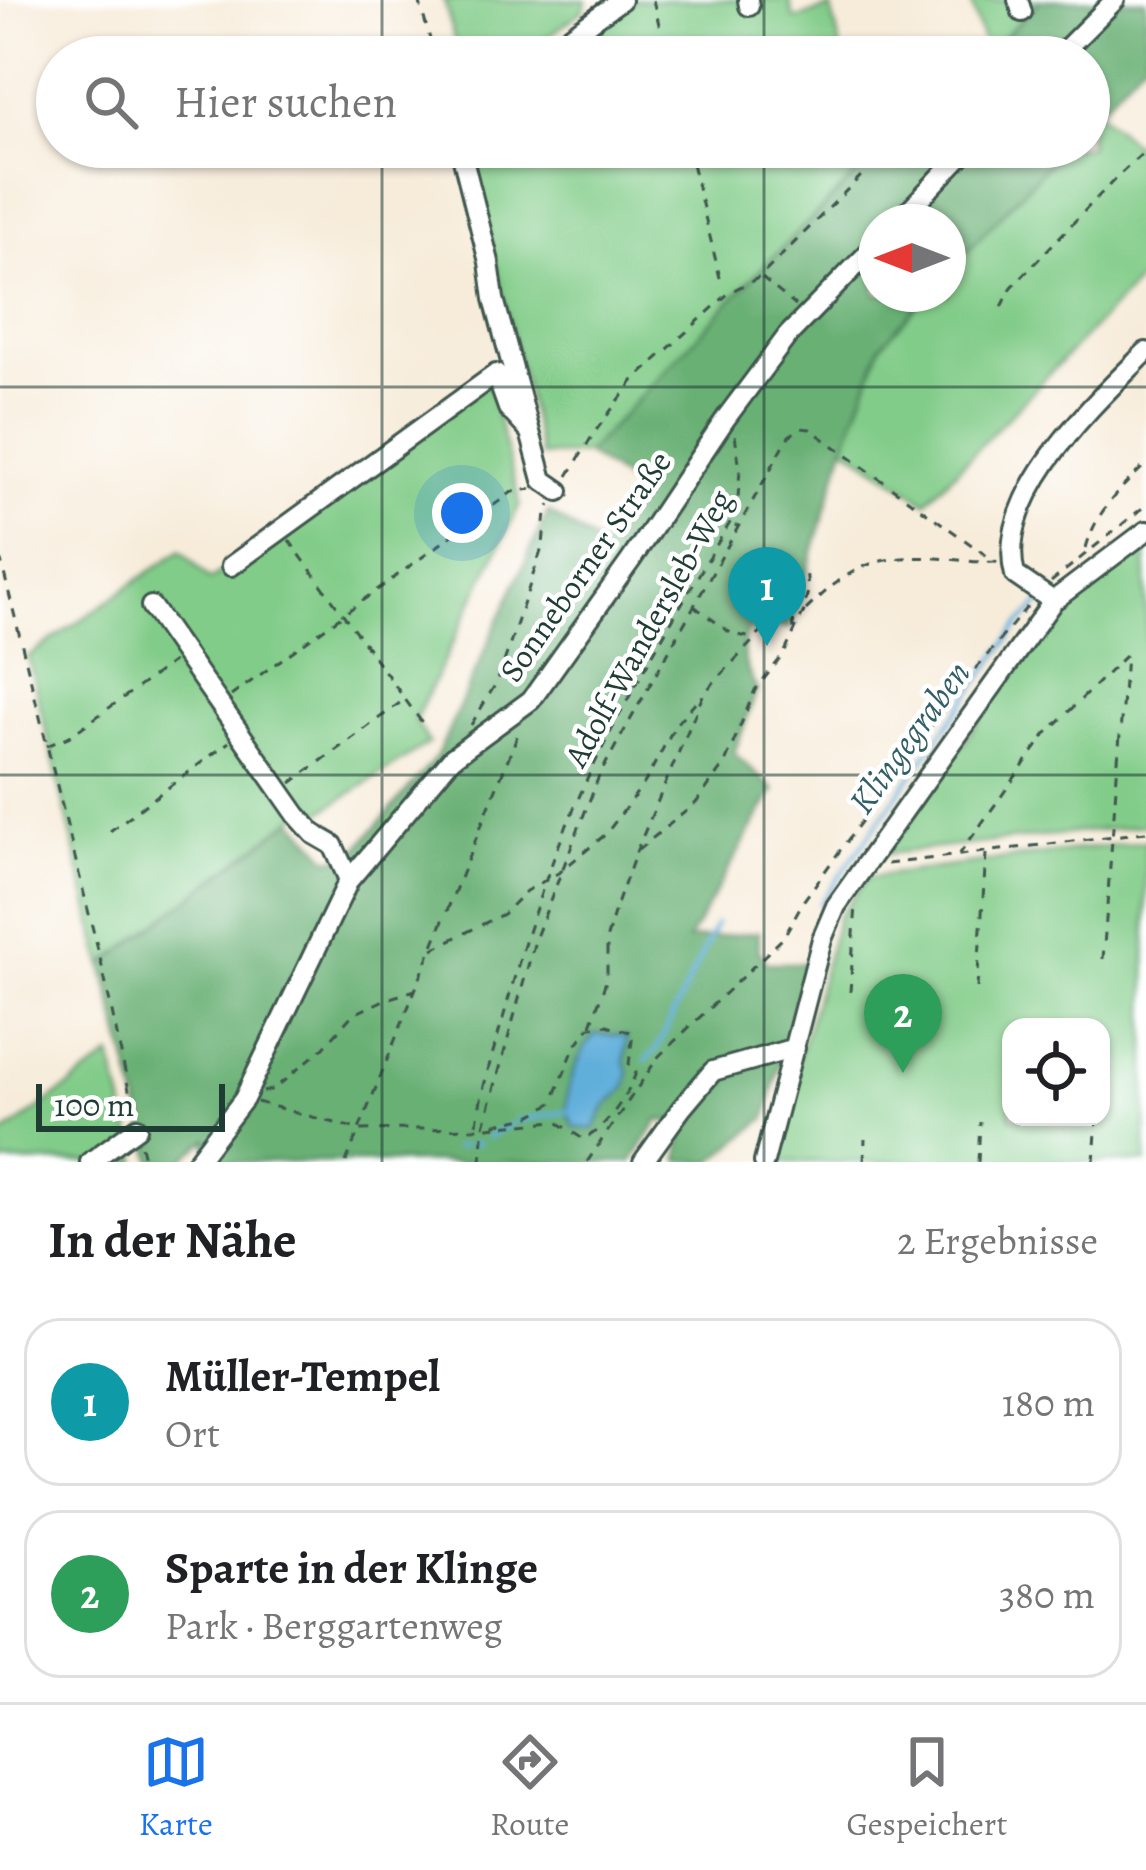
<!DOCTYPE html>
<html lang="de">
<head>
<meta charset="utf-8">
<style>
	body { margin:0; font-family:Alegreya,serif; background:#f6f6f6; color:#202124 }
	.controls { position:absolute; right:36px; bottom:36px; display:grid; overflow:hidden; border-radius:24px; box-shadow:0 3px 9px #0004 }
	.controls button { width:108px; height:108px; display:grid; place-items:center; padding:0; border:0; border-bottom:3px solid #e0e0e0; background:#fff; color:#202124; font:60px sans-serif }
	.compass { position:absolute; left:858px; top:204px; width:108px; height:108px; border-radius:50%; background:#fff; box-shadow:0 3px 9px #0004; rotate:270deg }
	.scale { position:absolute; left:36px; bottom:30px; width:189px; box-sizing:border-box; padding-left:12px; border:6px solid #1f3d34; border-top:0; font-size:33px; line-height:42px; white-space:nowrap; color:#1f3d34; -webkit-text-stroke:9px #fff; paint-order:stroke }
	.you { position:absolute; left:462px; top:513px; width:42px; height:42px; margin:-30px; border:9px solid #fff; border-radius:50%; background:#1a73e8; box-shadow:0 0 0 18px #1a73e833 }
	.badge { display:grid; place-items:center; width:78px; height:78px; border-radius:50%; background:#1a73e8; color:#fff; font-size:39px; font-weight:700 }
	.pin { position:absolute; translate:-50% -99px; filter:drop-shadow(0 3px 6px #0008) }
	.pin::after { content:''; position:absolute; top:63px; width:42px; height:36px; background:inherit; clip-path:polygon(0 0,100% 0,50% 100%) }
	.list { margin:0; padding:0; list-style:none }
	h2 { display:flex; justify-content:space-between; align-items:center; height:156px; margin:0; padding:0 48px; font-size:51px }
	h2 small { font-size:39px; font-weight:400; color:#757577 }
	.list li { display:grid; grid-template-columns:78px 1fr auto; gap:36px; align-items:center; box-sizing:border-box; height:168px; margin:0 24px 24px; padding:0 24px; border:3px solid #e0e0e0; border-radius:36px }
	.list b { display:block; font-size:45px; white-space:nowrap }
	.list p { margin:0; font-size:39px; white-space:nowrap; color:#757577 }
	.list em { font-size:39px; font-style:normal; color:#757577 }
	.icon { flex:none; width:66px; height:66px; fill:none; stroke:currentColor; stroke-width:2; stroke-linecap:round; stroke-linejoin:round }
	.map { position:relative; flex:none; width:1146px; height:1162px; overflow:hidden }
	.search { position:absolute; background:#fff; box-shadow:0 3px 9px #0004; left:36px; right:36px; top:36px; height:132px; display:flex; align-items:center; gap:30px; box-sizing:border-box; padding:0 42px; border-radius:66px; color:#757577; font-size:45px }
	.sheet { height:540px; background:#fff }
	nav { display:flex; justify-content:space-around; align-items:center; box-sizing:border-box; height:168px; border-top:3px solid #e0e0e0; background:#fff; font-size:33px; color:#757577 }
	nav a { display:grid; justify-items:center; gap:6px }
	nav .on { color:#1a73e8 }
	.map>svg:first-child { display:block }
	.green { fill:#82cc89; stroke:#50845e; stroke-width:3; fill-rule:evenodd }
	.forest { fill:#69b075; stroke:#447654; stroke-width:3 }
	.water { fill:#60afdb; stroke:#407688; stroke-width:3 }
	.lines { fill:none; stroke-linecap:round; stroke-linejoin:round }
	.stream { stroke:#60afdb; stroke-width:4.5 }
	.minor-casing { stroke:#3f574d; stroke-width:24 }
	.path { stroke:#3f574d; stroke-width:3; stroke-dasharray:9 9; stroke-linecap:butt }
	.minor { stroke:#fff; stroke-width:18 }
	.grid { fill:none; stroke:#1f3d34; stroke-width:3; stroke-opacity:0.55 }
	.labels { text-anchor:middle; dominant-baseline:central; stroke-width:9; stroke-linejoin:round; paint-order:stroke }
	.street-label { font-size:33px; fill:#1f3d34; stroke:#fff }
	.water-label { font-size:36px; font-style:italic; fill:#325f66; stroke:#fff }
</style>
</head>
<body>
<div class="map">
<svg width="1146" height="1162" viewBox="0 0 1146 1162">
	<rect width="100%" height="100%" fill="#fff"/>
	<filter id="ink" filterUnits="userSpaceOnUse"><feTurbulence type="fractalNoise" baseFrequency=".00833" numOctaves="2"/><feDisplacementMap in="SourceGraphic" scale="24" xChannelSelector="R" yChannelSelector="G"/><feConvolveMatrix kernelMatrix="1 2 1 2 8 2 1 2 1" color-interpolation-filters="sRGB"/></filter>
	<filter id="wash" filterUnits="userSpaceOnUse"><feTurbulence type="fractalNoise" baseFrequency=".004" numOctaves="4" result="noise"/><feDisplacementMap in="SourceGraphic" scale="48" xChannelSelector="R" yChannelSelector="G"/><feGaussianBlur stdDeviation="2.7" result="paint"/><feColorMatrix in="noise" values="0 0 0 0 0 0 0 0 0 0 0 0 0 0 0 0 0 1.4 0 .05"/><feComposite in="paint" operator="in"/></filter>
	<g filter="url(#wash)">
		<rect width="100%" height="100%" fill="#f7ecda"/>
		<path class="green" d="M 444,0 L 586,0 L 584,10 L 520,57 L 459,57 Z
			M 635,0 L 789,0 L 794,19 L 831,8 L 843,57 L 553,57 Z
			M 970,0 L 1040,0 L 987,54 Z
			M 1097,111 L 1146,155 L 1146,273 L 926,502 L 845,446 L 881,345 L 928,294 L 948,294 L 948,272 L 1064,147 L 1089,147 L 1089,120 Z
			M 468,147 L 866,147 L 869,161 L 761,269 L 586,454 L 541,456 Z
			M 488,380 L 520,504 L 415,720 L 429,743 L 309,820 L 302,812 L 103,965 L 28,657 L 181,550 L 210,580 Z
			M 1146,543 L 1146,825 L 886,854 L 1055,611 Z
			M 1146,841 L 1146,1162 L 770,1162 L 838,917 L 868,877 ZM 1011,1027 L 1101,1027 L 1101,1117 L 1011,1117 Z
			M 111,1056 L 138,1162 L 0,1162 L 0,1137 Z"/>
		<path class="forest" d="M 1041,0 L 1146,0 L 1146,58 L 1089,120 L 1089,57 L 985,57 Z
			M 885,147 L 1064,147 L 948,272 L 948,222 L 876,222 L 876,294 L 928,294 L 881,345 L 845,446 L 790,628 L 763,623 L 748,630 C 738,651 746,670 757,690 L 734,753 L 774,790 L 688,940 L 759,932 L 759,951 L 766,963 L 806,963 L 766,1118 L 712,1162 L 679,1160 L 683,1124 L 659,1120 L 632,1162 L 206,1162 L 208,1139 L 179,1162 L 153,1162 L 103,965 L 293,819 L 329,859 L 352,855 L 437,756 L 548,512 L 602,547 L 639,490 L 586,454 L 761,269 Z"/>
		<path class="water" d="M 595,1034 L 627,1036 L 625,1063 L 629,1072 L 626,1088 L 607,1105 L 594,1129 L 575,1128 C 572,1122 568,1116 567,1110 C 566,1085 579,1052 595,1034 Z"/>
		<g class="lines">
			<path class="stream" d="M 820,904 L 1019,625 L 1042,602
				M 646,1060 L 657,1049 L 716,924
				M 516,1121 L 569,1111
				M 488,1137 L 510,1125
				M 471,1145 L 477,1143
				M 457,1147 L 461,1146"/>
		</g>
	</g>
	<g filter="url(#ink)">
		<g class="lines">
			<defs>
				<path id="minor" d="M 748,0 L 749,6
					M 1018,0 L 1022,12
					M 541,57 L 621,0
					M 1058,57 L 1115,0
					M 460,147 L 489,262 L 494,299 L 543,480 L 559,491
					M 898,222 L 969,147
					M 231,566 L 496,374 L 508,408 L 530,432
					M 1053,601 L 1015,575 C 994,495 1095,403 1146,352
					M 151,606 L 297,815 L 314,834 L 333,845 L 349,880
					M 90,1162 L 137,1128
					M 196,1162 L 244,1099 L 349,880 L 452,758 L 531,700 L 631,560 L 726,418 L 788,335 L 876,245
					M 643,1162 L 681,1109 L 713,1071 L 795,1048
					M 764,1162 L 822,939 L 836,906 L 1053,601 L 1146,531"/>
			</defs>
			<use href="#minor" class="minor-casing"/>
			<path class="path" d="M 419,0 L 435,57
				M 653,0 L 667,57
				M 688,147 L 722,286
				M 762,278 L 796,306
				M 1002,307 L 1012,287 L 1116,178 L 1146,150
				M 735,435 L 740,469 L 736,527
				M 568,476 L 594,433 L 634,380 L 730,292 L 760,277 L 890,147
				M 289,540 L 426,728
				M 1086,548 C 1096,511 1119,490 1146,464
				M 0,557 L 101,962 L 134,1113
				M 1051,582 L 1146,505
				M 694,606 L 732,634 L 753,638
				M 806,610 C 851,566 873,555 936,558 C 956,559 975,563 995,562
				M 231,696 L 512,492 L 532,489
				M 471,725 L 498,680 L 543,545 L 546,512 L 550,505
				M 47,746 L 70,736 L 173,662
				M 291,783 L 404,700
				M 110,831 L 229,742
				M 638,850 L 696,803 L 725,763 L 755,690 L 784,654 L 804,611 L 808,590 L 806,568
				M 959,855 L 1046,734 L 1126,655 L 1103,959
				M 887,864 L 1146,832
				M 433,949 L 503,914 L 526,891 L 560,872 L 606,834 L 645,782 L 676,724 L 698,699
				M 977,988 L 986,854
				M 850,992 L 856,905
				M 591,1025 L 607,978 L 607,937 L 615,910 L 636,852 L 704,693 L 778,614 L 793,611 L 794,634
				M 263,1092 L 274,1089 L 323,1048 L 352,1015 L 384,1000 L 415,990
				M 257,1102 L 361,1130 L 477,1128 L 556,1121 L 583,1139 C 603,1132 630,1093 636,1072 L 629,1064 L 633,1033 L 607,1025 L 590,1027 L 575,1046 L 552,1103 L 529,1117 L 486,1126
				M 477,1124 C 482,1084 495,1047 506,1008 C 528,926 556,843 593,767 C 636,679 687,594 737,511
				M 141,1146 L 145,1162
				M 346,1162 L 520,729
				M 481,1162 L 484,1126 L 536,937 L 599,776 L 789,436 L 801,428 L 810,429 L 997,563
				M 587,1162 L 659,1056 L 783,938 L 804,900 L 901,767 L 951,699 L 1031,602
				M 864,1162 L 865,1139
				M 978,1162 L 980,1122
				M 1094,1162 L 1097,1117"/>
			<use href="#minor" class="minor"/>
		</g>
	</g>
	<path class="grid" d="M 382,0 L 382,57M 764,0 L 764,57M 382,147 L 382,1162M 764,147 L 764,1162M 0,387 L 1146,387M 0,775 L 1146,775"/>
	<g class="labels">
		<g class="street-label">
			<text transform="translate(585 566) rotate(-55)">Sonneborner Straße</text>
			<text transform="translate(648 628) rotate(-61)">Adolf-Wandersleb-Weg</text>
		</g>
		<g class="water-label">
			<text transform="translate(909 737) rotate(-54)">Klingegraben</text>
		</g>
	</g>
</svg>
<div class="controls">
<button><svg class="icon" aria-label="locate" viewBox="0 0 24 24"><circle cx="12" cy="12" r="6"/><path d="M12 2v4M12 18v4M2 12h4M18 12h4"/></svg></button>
</div>
<svg class="compass" viewBox="-18 -18 36 36"><path d="M0-13l5 13h-10z" fill="#e53935"/><path d="M0 13l5-13h-10z" fill="#757577"/></svg>
<div class="scale">100 m</div>
<div class="you"></div>
<div class="pin badge" style="left:767px;top:646px;background:#0f9aa8">1</div>
<div class="pin badge" style="left:903px;top:1073px;background:#2e9e5b">2</div>
<div class="search"><svg class="icon" aria-label="search" viewBox="0 0 24 24"><circle cx="10" cy="10" r="6"/><path d="M15 15l6 6"/></svg>Hier suchen</div>
</div>
<section class="sheet">
<h2>In der Nähe<small>2 Ergebnisse</small></h2>
<ul class="list">
<li><span class="badge" style="background:#0f9aa8">1</span><div><b>Müller-Tempel</b><p>Ort</p></div><em>180 m</em></li>
<li><span class="badge" style="background:#2e9e5b">2</span><div><b>Sparte in der Klinge</b><p>Park · Berggartenweg</p></div><em>380 m</em></li>
</ul>
</section>
<nav>
<a class="on"><svg class="icon" aria-label="map" viewBox="0 0 24 24"><path d="M3 6l6-2 6 2 6-2v14l-6 2-6-2-6 2zM9 4v14M15 6v14"/></svg>Karte</a>
<a><svg class="icon" aria-label="directions" viewBox="0 0 24 24"><path d="M12 3l9 9-9 9-9-9zM9 14v-3h6M13 9l2 2-2 2"/></svg>Route</a>
<a><svg class="icon" aria-label="saved" viewBox="0 0 24 24"><path d="M7 4h10v16l-5-4-5 4z"/></svg>Gespeichert</a>
</nav>
</body>
</html>
